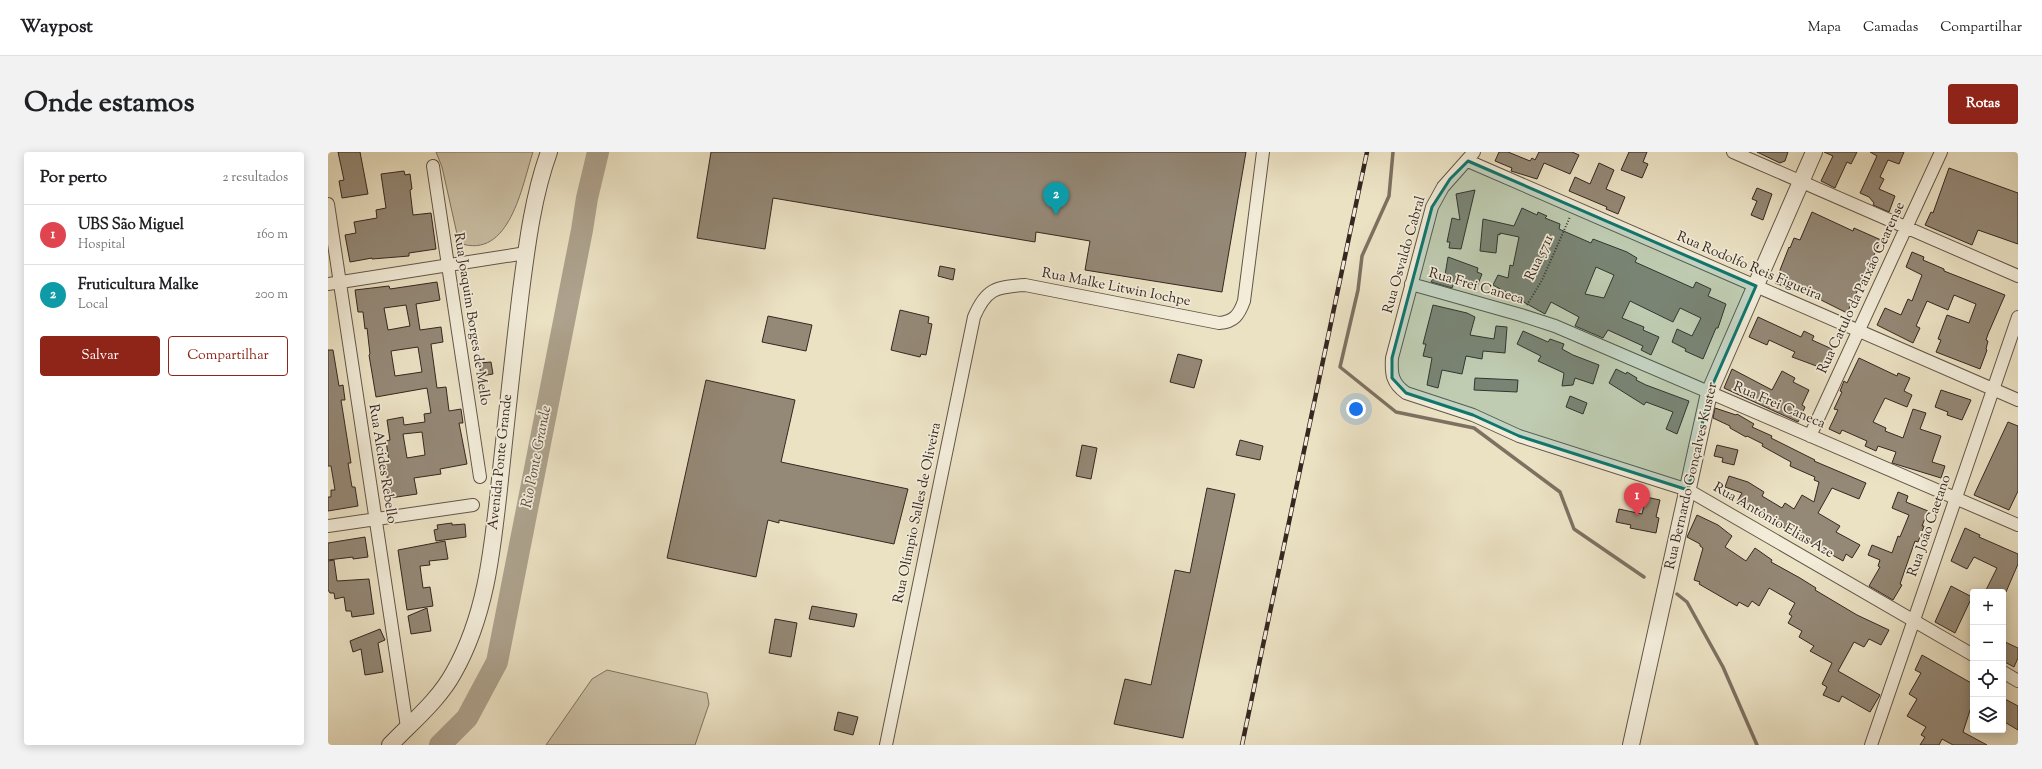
<!DOCTYPE html>
<html lang="pt">
<head>
<meta charset="utf-8">
<style>
	body { margin:0; font-family:"Sorts Mill Goudy",serif; background:#f2f2f2; color:#202124 }
	.controls { position:absolute; right:12px; bottom:12px; display:grid; overflow:hidden; border-radius:4px; box-shadow:0 2px 10px #0003 }
	.controls button { width:36px; height:36px; display:grid; place-items:center; padding:0; border:0; border-bottom:1px solid #e0e0e0; background:#fff; color:#202124; font:20px sans-serif }
	.you { position:absolute; left:1028px; top:257px; width:14px; height:14px; margin:-10px; border:3px solid #fff; border-radius:50%; background:#1a73e8; box-shadow:0 0 0 6px #1a73e833 }
	.badge { display:grid; place-items:center; width:26px; height:26px; border-radius:50%; background:#8f2418; color:#fff; font-size:13px; font-weight:700 }
	.pin { position:absolute; translate:-50% -33px; filter:drop-shadow(0 1px 2px #0008) }
	.pin::after { content:''; position:absolute; top:21px; width:14px; height:12px; background:inherit; clip-path:polygon(0 0,100% 0,50% 100%) }
	.list { margin:0; padding:0; list-style:none }
	h2 { display:flex; justify-content:space-between; align-items:center; height:52px; margin:0; padding:0 16px; font-size:17px }
	h2 small { font-size:13px; font-weight:400; color:#757577 }
	.list li { display:grid; grid-template-columns:26px 1fr auto; gap:12px; align-items:center; box-sizing:border-box; height:60px; padding:0 16px; border-top:1px solid #e0e0e0 }
	.list b { display:block; font-size:15px; white-space:nowrap }
	.list p { margin:0; font-size:13px; white-space:nowrap; color:#757577 }
	.list em { font-size:13px; font-style:normal; color:#757577 }
	.actions { display:flex; gap:8px; padding:12px 16px }
	.actions a { flex:1; padding:9px 0; border:1px solid #8f2418; border-radius:4px; text-align:center; font-size:14px; color:#8f2418 }
	.actions .main { background:#8f2418; color:#fff }
	.icon { flex:none; width:22px; height:22px; fill:none; stroke:currentColor; stroke-width:2; stroke-linecap:round; stroke-linejoin:round }
	.map { position:relative; flex:none; width:1690px; height:593px; overflow:hidden; border-radius:4px }
	header { display:flex; align-items:center; gap:24px; box-sizing:border-box; height:56px; padding:0 20px; background:#fff; border-bottom:1px solid #e0e0e0 }
	header strong { font-size:19px }
	nav { display:flex; gap:22px; margin-inline-start:auto; font-size:14px }
	.intro { display:flex; align-items:center; justify-content:space-between; box-sizing:border-box; height:96px; padding:0 24px }
	h1 { margin:0; font-size:28px }
	.button { padding:10px 18px; border-radius:4px; background:#8f2418; color:#fff; font-size:14px; font-weight:700 }
	main { display:flex; gap:24px; padding:0 24px }
	aside { flex:1; background:#fff; border-radius:4px; box-shadow:0 2px 10px #0003 }
	.map>svg:first-child { display:block }
	.green { fill:#ccc2a8; stroke:#817464 }
	.lines { fill:none; stroke-linecap:round; stroke-linejoin:round }
	.stream { stroke:#7d7162; stroke-width:3.5 }
	.river { stroke:#ada28d; stroke-width:22 }
	.building { fill:#948876; stroke:#362721; fill-rule:evenodd }
	.minor-casing { stroke:#63564a; stroke-width:14 }
	.tertiary-casing { stroke:#63564a; stroke-width:18 }
	.path { stroke:#362721; stroke-width:2; stroke-dasharray:1 2; stroke-linecap:butt }
	.minor { stroke:#f2ecd9; stroke-width:12 }
	.tertiary { stroke:#f2ecd9; stroke-width:16 }
	.rail-casing { stroke:#362721; stroke-width:4.5 }
	.rail { stroke:#f2ecd9; stroke-width:3; stroke-dasharray:9; stroke-linecap:butt }
	.marked { fill:#0f766e; fill-opacity:0.2; stroke:#0f766e; stroke-width:3; stroke-linejoin:round }
	.labels { text-anchor:middle; dominant-baseline:central; stroke-width:3.5; stroke-linejoin:round; paint-order:stroke }
	.street-label { font-size:14px; fill:#362721; stroke:#f2ecd9 }
	.water-label { font-size:15px; font-style:italic; fill:#5a4c41; stroke:#f2ecd9 }
</style>
</head>
<body>
<header>
<strong>Waypost</strong>
<nav><a>Mapa</a><a>Camadas</a><a>Compartilhar</a></nav>
</header>
<div class="intro"><h1>Onde estamos</h1><a class="button">Rotas</a></div>
<main>
<aside>
<h2>Por perto<small>2 resultados</small></h2>
<ul class="list">
<li><span class="badge" style="background:#e0444e">1</span><div><b>UBS São Miguel</b><p>Hospital</p></div><em>160 m</em></li>
<li><span class="badge" style="background:#0f9aa8">2</span><div><b>Fruticultura Malke</b><p>Local</p></div><em>200 m</em></li>
</ul>
<div class="actions"><a class="main">Salvar</a><a>Compartilhar</a></div>
</aside>
<div class="map">
<svg width="1690" height="593" viewBox="0 0 1690 593">
	<rect width="100%" height="100%" fill="#ebe2c4"/>
	<filter id="stains"><feTurbulence type="fractalNoise" baseFrequency=".005" numOctaves="4"/><feColorMatrix values="0 0 0 0 .2 0 0 0 0 .09 0 0 0 0 .02 0 0 0 .5 -.17"/></filter>
	<radialGradient id="worn" r=".72"><stop offset=".6" stop-color="#630" stop-opacity="0"/><stop offset="1" stop-color="#630" stop-opacity=".3"/></radialGradient>
	<path class="green" d="M 108,0 L 205,0 C 194,33 182,109 131,91 L 114,15 Z
		M 279,518 L 379,541 L 381,552 L 367,593 L 218,593 L 264,527 Z"/>
	<g class="lines">
		<path class="stream" d="M 1065,0 L 1061,44 L 1034,104 L 1030,138 L 1012,215 L 1068,260 L 1146,276 L 1232,340 L 1246,377 L 1316,425
			M 1349,442 L 1359,450 L 1395,515 L 1429,593"/>
		<path class="river" d="M 112,593 L 139,566 L 169,510 L 254,78 L 259,46 L 270,0"/>
	</g>
	<path class="building" d="M 10,0 L 32,0 L 40,42 L 14,46 L 11,29 L 16,28 Z
		M 383,0 L 918,0 L 894,140 L 757,118 L 762,89 L 708,80 L 707,90 L 445,46 L 437,97 L 369,86 Z
		M 1171,0 L 1180,0 L 1202,9 L 1204,6 L 1207,8 L 1211,0 L 1244,0 L 1251,3 L 1242,22 L 1216,11 L 1209,27 L 1183,19 L 1184,16 L 1167,9 Z
		M 1301,0 L 1319,0 L 1315,10 L 1320,12 L 1314,26 L 1293,18 Z
		M 1429,0 L 1460,0 L 1457,9 L 1452,11 Z
		M 1496,0 L 1529,0 L 1523,12 L 1519,10 L 1507,36 L 1493,29 L 1505,4 Z
		M 1542,0 L 1576,0 L 1571,12 L 1560,8 L 1552,25 L 1556,27 L 1551,37 L 1567,44 L 1561,60 L 1545,53 L 1546,51 L 1541,45 L 1532,41 L 1549,4 Z
		M 1271,11 L 1286,18 L 1278,37 L 1297,45 L 1290,62 L 1278,57 L 1279,55 L 1241,39 L 1247,25 L 1262,32 Z
		M 1621,16 L 1690,41 L 1690,92 L 1650,78 L 1644,93 L 1597,73 L 1603,60 L 1605,61 Z
		M 76,19 L 77,23 L 82,22 L 84,37 L 82,38 L 85,63 L 103,61 L 108,97 L 81,101 L 81,104 L 44,107 L 44,106 L 22,110 L 17,83 L 28,81 L 26,70 L 49,66 L 48,58 L 58,56 L 53,22 Z
		M 1429,36 L 1444,42 L 1435,68 L 1423,63 L 1429,49 L 1424,47 Z
		M 1147,38 L 1133,97 L 1121,96 L 1122,90 L 1119,90 L 1124,66 L 1132,68 L 1128,42 Z
		M 1194,56 L 1209,63 L 1210,60 L 1219,64 L 1217,66 L 1232,72 L 1231,77 L 1263,91 L 1265,87 L 1299,100 L 1309,106 L 1307,110 L 1365,136 L 1368,130 L 1383,137 L 1380,144 L 1398,152 L 1390,176 L 1388,176 L 1375,207 L 1357,199 L 1358,197 L 1344,190 L 1349,177 L 1364,184 L 1373,166 L 1352,156 L 1345,170 L 1302,149 L 1294,166 L 1316,175 L 1315,178 L 1331,185 L 1323,203 L 1313,198 L 1315,194 L 1280,178 L 1275,186 L 1247,174 L 1251,165 L 1223,150 L 1217,162 L 1165,133 L 1170,123 L 1180,126 L 1182,113 L 1185,114 L 1191,85 L 1172,81 L 1172,83 L 1170,82 L 1168,101 L 1152,99 L 1155,67 L 1186,74 ZM 1268,115 L 1286,123 L 1276,146 L 1257,142 Z
		M 1484,60 L 1525,79 L 1526,76 L 1553,88 L 1519,161 L 1479,141 L 1478,143 L 1447,131 L 1461,95 L 1462,96 L 1466,86 L 1472,88 Z
		M 1584,100 L 1596,105 L 1595,108 L 1616,117 L 1616,119 L 1677,143 L 1660,182 L 1658,188 L 1660,189 L 1658,197 L 1659,198 L 1652,217 L 1608,200 L 1613,188 L 1610,187 L 1619,163 L 1641,171 L 1648,152 L 1626,143 L 1620,158 L 1599,149 L 1588,174 L 1592,176 L 1585,191 L 1549,173 L 1557,156 L 1573,163 L 1580,147 L 1584,149 L 1594,123 L 1578,115 Z
		M 1120,105 L 1150,116 L 1149,120 L 1154,122 L 1148,137 L 1127,129 L 1124,136 L 1103,130 L 1109,120 L 1117,123 Z
		M 612,114 L 627,117 L 625,128 L 610,124 Z
		M 109,130 L 112,148 L 88,152 L 92,178 L 113,175 L 115,190 L 103,192 L 109,236 L 118,235 L 121,259 L 133,257 L 135,271 L 131,271 L 139,312 L 112,317 L 113,322 L 86,326 L 89,342 L 62,346 L 57,310 L 61,310 L 58,289 L 62,288 L 59,268 L 75,265 L 76,273 L 97,270 L 96,262 L 103,261 L 99,236 L 48,245 L 41,203 L 42,202 L 39,176 L 37,177 L 35,160 L 30,160 L 27,138 L 61,134 L 62,137 ZM 78,153 L 82,174 L 60,178 L 56,156 ZM 90,195 L 94,220 L 67,224 L 63,199 ZM 94,280 L 97,303 L 79,306 L 75,282 Z
		M 1105,153 L 1139,161 L 1147,165 L 1142,183 L 1166,187 L 1168,174 L 1179,175 L 1177,201 L 1155,199 L 1154,207 L 1138,204 L 1134,222 L 1114,218 L 1110,236 L 1099,233 L 1104,206 L 1095,204 L 1098,192 L 1095,192 Z
		M 572,158 L 601,165 L 600,171 L 604,172 L 598,203 L 593,202 L 592,205 L 563,198 Z
		M 440,164 L 484,173 L 478,199 L 434,190 Z
		M 1430,165 L 1473,185 L 1476,179 L 1486,184 L 1484,188 L 1504,197 L 1496,213 L 1492,212 L 1491,215 L 1475,209 L 1464,205 L 1467,200 L 1441,188 L 1439,193 L 1421,185 Z
		M 1195,179 L 1220,190 L 1222,187 L 1236,192 L 1234,197 L 1245,203 L 1271,213 L 1265,232 L 1247,226 L 1245,233 L 1234,234 L 1236,221 L 1210,209 L 1213,204 L 1189,192 Z
		M 0,198 L 5,198 L 11,234 L 15,233 L 17,248 L 13,248 L 23,311 L 20,311 L 24,335 L 27,335 L 30,354 L 0,359 L 0,345 L 3,345 L 3,338 L 7,338 L 3,314 L 0,314 Z
		M 850,202 L 874,208 L 866,236 L 842,230 Z
		M 1531,206 L 1569,224 L 1570,221 L 1582,226 L 1576,239 L 1584,243 L 1579,255 L 1557,246 L 1545,270 L 1558,276 L 1557,279 L 1575,286 L 1585,257 L 1598,261 L 1592,277 L 1613,284 L 1604,310 L 1617,314 L 1613,326 L 1564,311 L 1568,300 L 1550,294 L 1548,299 L 1537,294 L 1539,289 L 1514,278 L 1512,282 L 1501,277 L 1510,258 L 1506,257 L 1514,240 L 1512,239 L 1516,229 L 1519,231 Z
		M 163,210 L 165,222 L 153,224 L 151,211 Z
		M 1288,217 L 1298,222 L 1299,220 L 1309,226 L 1308,228 L 1318,233 L 1361,249 L 1349,282 L 1338,277 L 1345,260 L 1318,250 L 1316,253 L 1281,231 Z
		M 1404,217 L 1444,238 L 1454,219 L 1467,226 L 1465,230 L 1481,238 L 1474,253 L 1477,255 L 1470,270 L 1396,236 Z
		M 1147,226 L 1190,228 L 1189,240 L 1146,238 Z
		M 378,228 L 467,248 L 453,310 L 580,337 L 566,392 L 451,368 L 451,371 L 440,368 L 428,425 L 339,406 Z
		M 1613,238 L 1643,248 L 1634,268 L 1619,263 L 1620,260 L 1607,255 Z
		M 1242,244 L 1259,251 L 1255,262 L 1238,255 Z
		M 1387,256 L 1408,263 L 1409,262 L 1426,272 L 1424,275 L 1444,284 L 1443,286 L 1487,308 L 1486,309 L 1538,331 L 1531,347 L 1504,336 L 1490,361 L 1512,374 L 1508,380 L 1532,393 L 1524,406 L 1518,402 L 1515,409 L 1442,368 L 1441,370 L 1409,350 L 1414,341 L 1397,335 L 1401,324 L 1420,330 L 1436,340 L 1434,344 L 1454,356 L 1457,351 L 1466,357 L 1474,343 L 1486,350 L 1491,330 L 1486,328 L 1487,325 L 1462,314 L 1463,310 L 1434,294 L 1435,292 L 1419,284 L 1418,285 L 1402,276 L 1402,274 L 1385,266 Z
		M 1680,270 L 1690,274 L 1690,339 L 1681,358 L 1646,343 Z
		M 912,288 L 935,294 L 932,308 L 908,303 Z
		M 754,293 L 769,296 L 763,327 L 748,324 Z
		M 1389,293 L 1410,298 L 1406,313 L 1394,310 L 1395,306 L 1386,304 Z
		M 879,336 L 907,342 L 855,586 L 786,572 L 797,527 L 823,533 L 847,418 L 862,421 Z
		M 1570,340 L 1580,344 L 1578,350 L 1600,359 L 1594,374 L 1596,374 L 1590,390 L 1587,389 L 1572,432 L 1574,433 L 1565,448 L 1541,434 L 1552,415 L 1550,414 L 1552,408 L 1540,403 L 1544,393 L 1564,401 L 1570,384 L 1572,385 L 1581,363 L 1564,356 Z
		M 1318,345 L 1332,348 L 1328,365 L 1331,366 L 1328,381 L 1302,376 L 1303,373 L 1288,370 L 1291,357 L 1314,362 Z
		M 1369,363 L 1390,373 L 1404,384 L 1397,395 L 1418,409 L 1427,396 L 1444,408 L 1443,410 L 1472,426 L 1488,436 L 1487,438 L 1529,463 L 1561,478 L 1553,493 L 1541,487 L 1536,495 L 1526,490 L 1510,519 L 1552,543 L 1542,560 L 1514,544 L 1511,550 L 1495,543 L 1499,535 L 1494,532 L 1504,511 L 1482,499 L 1486,494 L 1471,485 L 1474,479 L 1460,471 L 1464,464 L 1461,462 L 1467,451 L 1441,436 L 1431,454 L 1424,449 L 1420,455 L 1411,450 L 1409,454 L 1371,432 L 1372,430 L 1366,428 L 1375,396 L 1372,394 L 1372,392 L 1359,385 Z
		M 124,371 L 124,373 L 137,372 L 138,385 L 108,389 L 106,378 L 110,377 L 109,373 Z
		M 1637,376 L 1652,383 L 1651,385 L 1690,402 L 1690,412 L 1678,440 L 1657,440 L 1669,416 L 1646,405 L 1639,417 L 1623,409 Z
		M 37,385 L 40,405 L 25,407 L 25,405 L 0,408 L 0,391 Z
		M 117,389 L 120,407 L 101,409 L 102,413 L 92,414 L 95,436 L 102,435 L 105,454 L 79,458 L 70,398 Z
		M 6,408 L 9,429 L 41,427 L 46,462 L 24,465 L 23,459 L 18,459 L 16,445 L 7,447 L 6,441 L 2,441 L 0,438 L 0,409 Z
		M 1623,434 L 1644,445 L 1627,481 L 1607,470 Z
		M 484,454 L 529,462 L 526,475 L 481,467 Z
		M 99,456 L 103,479 L 83,482 L 80,464 Z
		M 447,467 L 469,471 L 463,505 L 441,501 Z
		M 52,477 L 57,488 L 50,491 L 55,520 L 37,523 L 33,497 L 25,500 L 22,489 Z
		M 1675,489 L 1690,496 L 1690,506 L 1686,515 L 1675,509 Z
		M 1594,503 L 1645,532 L 1645,549 L 1635,580 L 1659,593 L 1625,593 L 1614,587 L 1611,593 L 1592,593 L 1597,585 L 1593,583 L 1598,575 L 1579,564 L 1589,547 L 1581,542 L 1593,521 L 1587,518 Z
		M 1675,546 L 1690,554 L 1690,578 L 1675,569 Z
		M 510,560 L 530,565 L 525,583 L 506,578 Z"/>
	<g class="lines">
		<defs>
			<path id="minor" d="M 1146,0 L 1115,35 L 1104,55 L 1064,206 C 1063,222 1064,231 1078,241 L 1145,263 L 1191,284 L 1360,338 L 1645,503
				M 1405,0 L 1690,124
				M 1140,9 L 1690,248
				M 105,14 L 152,325
				M 0,52 L 79,575
				M 0,132 L 198,101
				M 1083,132 L 1193,163 L 1227,174 L 1690,373
				M 1482,284 L 1613,0
				M 0,374 L 145,353
				M 1675,520 L 1690,529
				M 558,593 L 646,165 C 658,137 667,135 697,133 L 891,171 C 906,170 911,163 916,149 L 935,0
				M 1543,593 L 1690,165"/>
			<path id="tertiary" d="M 62,593 C 84,570 111,548 126,520 C 158,463 164,400 171,337 C 178,271 185,205 193,139 C 199,93 205,44 221,0
				M 1303,593 L 1381,241 L 1486,0"/>
		</defs>
		<use href="#minor" class="minor-casing"/>
		<use href="#tertiary" class="tertiary-casing"/>
		<path class="path" d="M 1199,153 L 1214,128 L 1242,65"/>
		<use href="#minor" class="minor"/>
		<use href="#tertiary" class="tertiary"/>
		<defs>
			<path id="rail" d="M 914,593 L 1039,0"/>
		</defs>
		<use href="#rail" class="rail-casing"/>
		<use href="#rail" class="rail"/>
	</g>
	<path class="marked" d="M 1140,9 L 1428,134 L 1381,241 L 1360,338 L 1191,284 L 1145,263 L 1078,241 L 1064,226 L 1064,206 L 1104,55 L 1122,27 Z"/>
	<g class="labels">
		<g class="street-label">
			<text transform="translate(1077 103) rotate(-74)">Rua Osvaldo Cabral</text>
			<text transform="translate(1212 106) rotate(-65)">Rua 5711</text>
			<text transform="translate(1421 115) rotate(23)">Rua Rodolfo Reis Figueira</text>
			<text transform="translate(1148 135) rotate(16)">Rua Frei Caneca</text>
			<text transform="translate(788 136) rotate(11)">Rua Malke Litwin Iochpe</text>
			<text transform="translate(1534 136) rotate(-65)">Rua Catulo da Paixão Cearense</text>
			<text transform="translate(143 167) rotate(81)">Rua Joaquim Borges de Mello</text>
			<text transform="translate(1451 254) rotate(23)">Rua Frei Caneca</text>
			<text transform="translate(173 310) rotate(-84)">Avenida Ponte Grande</text>
			<text transform="translate(54 312) rotate(81)">Rua Alcides Rebello</text>
			<text transform="translate(1364 324) rotate(-77)">Rua Bernardo Gonçalves Kuster</text>
			<text transform="translate(590 361) rotate(-78)">Rua Olímpio Salles de Oliveira</text>
			<text transform="translate(1445 369) rotate(30)">Rua Antônio Elias Aze</text>
			<text transform="translate(1602 374) rotate(-71)">Rua João Caetano</text>
		</g>
		<g class="water-label">
			<text transform="translate(209 305) rotate(-79)">Rio Ponte Grande</text>
		</g>
	</g>
	<rect width="100%" height="100%" filter="url(#stains)"/>
	<rect width="100%" height="100%" fill="url(#worn)"/>
</svg>
<div class="controls">
<button>+</button>
<button>−</button>
<button><svg class="icon" aria-label="locate" viewBox="0 0 24 24"><circle cx="12" cy="12" r="6"/><path d="M12 2v4M12 18v4M2 12h4M18 12h4"/></svg></button>
<button><svg class="icon" aria-label="layers" viewBox="0 0 24 24"><path d="M12 4l9 5-9 5-9-5zM3 14l9 5 9-5"/></svg></button>
</div>
<div class="you"></div>
<div class="pin badge" style="left:1309px;top:364px;background:#e0444e">1</div>
<div class="pin badge" style="left:728px;top:63px;background:#0f9aa8">2</div>
</div>
</main>
</body>
</html>
